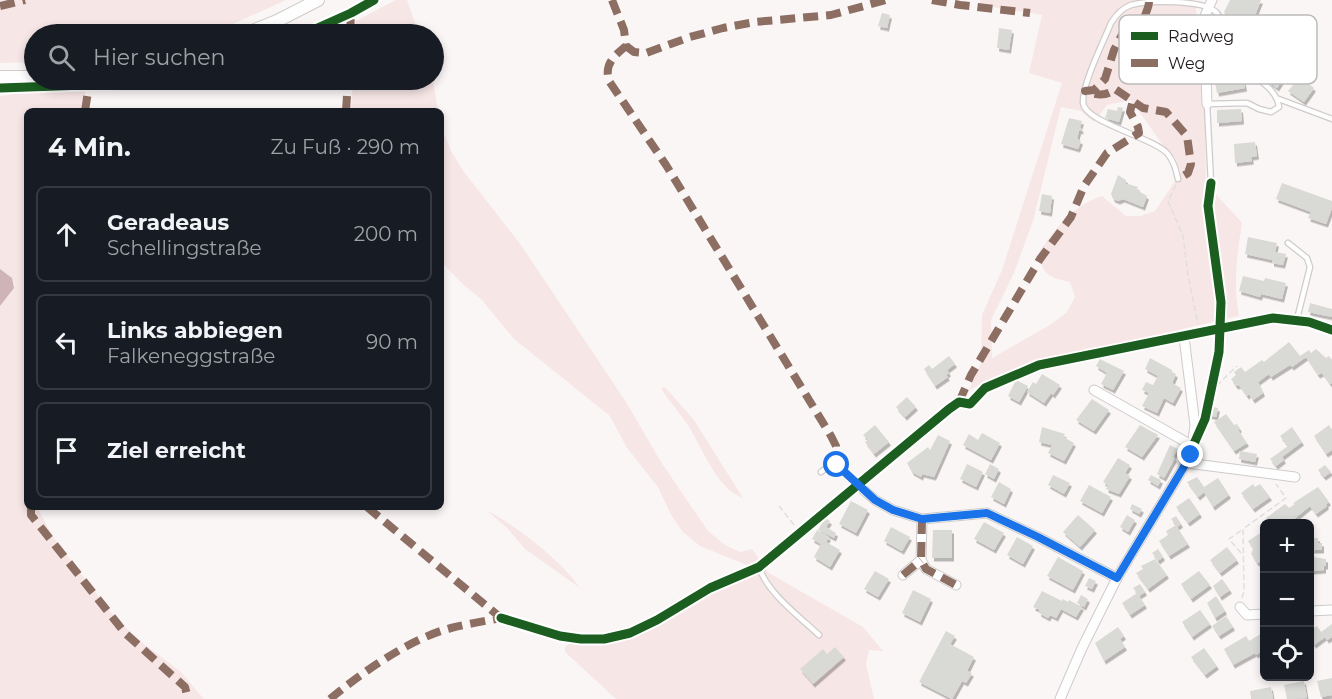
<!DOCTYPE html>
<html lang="de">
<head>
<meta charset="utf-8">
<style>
	body { margin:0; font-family:Montserrat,sans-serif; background:#20242c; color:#f1f3f6 }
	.controls { position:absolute; right:18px; bottom:18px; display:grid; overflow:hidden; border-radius:9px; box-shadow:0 3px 9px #0003 }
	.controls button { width:54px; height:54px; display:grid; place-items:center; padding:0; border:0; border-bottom:2px solid #363941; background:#171b24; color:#f1f3f6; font:30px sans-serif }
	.stop { position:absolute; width:18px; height:18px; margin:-14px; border:4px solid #1a73e8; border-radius:50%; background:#fff }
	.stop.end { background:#1a73e8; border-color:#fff; box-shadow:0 2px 6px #0008 }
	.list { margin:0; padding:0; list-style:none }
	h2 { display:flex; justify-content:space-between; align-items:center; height:78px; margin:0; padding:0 24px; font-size:26px }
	h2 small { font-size:20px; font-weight:400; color:#9ea1a6 }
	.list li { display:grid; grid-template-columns:39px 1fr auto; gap:18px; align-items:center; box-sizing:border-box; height:96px; margin:0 12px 12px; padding:0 12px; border:2px solid #363941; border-radius:9px }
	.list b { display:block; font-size:22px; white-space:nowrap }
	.list p { margin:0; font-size:20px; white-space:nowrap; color:#9ea1a6 }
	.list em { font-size:20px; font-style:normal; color:#9ea1a6 }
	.icon { flex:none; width:33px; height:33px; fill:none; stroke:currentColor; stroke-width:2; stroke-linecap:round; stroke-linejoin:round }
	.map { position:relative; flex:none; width:1332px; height:699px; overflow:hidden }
	.search { position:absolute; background:#171b24; box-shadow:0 3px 9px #0003; left:24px; top:24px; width:420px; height:66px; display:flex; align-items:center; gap:15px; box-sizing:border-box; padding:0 21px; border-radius:33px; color:#9ea1a6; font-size:22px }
	.panel { position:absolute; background:#171b24; box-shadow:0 3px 9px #0003; left:24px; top:108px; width:420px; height:402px; border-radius:9px }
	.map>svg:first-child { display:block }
	.green { fill:#f7e6e6; fill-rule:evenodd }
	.water { fill:#cfb4b5 }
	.building { fill:#d9dad5; filter:url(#shadow) }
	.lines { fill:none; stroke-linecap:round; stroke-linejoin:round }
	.service-casing { stroke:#cfcbcb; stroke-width:7 }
	.minor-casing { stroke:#cfcbcb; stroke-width:11 }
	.tertiary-casing { stroke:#cfcbcb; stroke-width:14 }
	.path { stroke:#e0dede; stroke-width:1.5; stroke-dasharray:6 3; stroke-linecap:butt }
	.service { stroke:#fefefe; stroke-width:4.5 }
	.minor { stroke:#fefefe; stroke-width:9 }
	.tertiary { stroke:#fefefe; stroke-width:12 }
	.quiet { stroke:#8d6e63; stroke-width:8; stroke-dasharray:15 8; stroke-linecap:butt }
	.cycleway-casing { stroke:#fff; stroke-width:13 }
	.cycleway { stroke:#1b5e20; stroke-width:9 }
	.route { stroke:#1a73e8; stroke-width:8 }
	.key { fill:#fff; stroke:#bcbbbb; stroke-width:1.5 }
	.key-label { font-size:16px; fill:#211b1b }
</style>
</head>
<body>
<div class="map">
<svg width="1332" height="699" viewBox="0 0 1332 699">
	<defs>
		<filter id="shadow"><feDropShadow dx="2" dy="3.5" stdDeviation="0" flood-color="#0004"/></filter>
	</defs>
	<rect width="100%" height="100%" fill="#fbf6f6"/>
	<path class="green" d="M 0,0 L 286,0 L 215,32 L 205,34 L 34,34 L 34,62 L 0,63 Z
		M 396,0 L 407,0 L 419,34 L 355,34 L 356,21 Z
		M 980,0 L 1151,0 L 1152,3 L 1196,7 L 1205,123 L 1206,183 L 1242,223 C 1237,255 1233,284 1239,316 L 1030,364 L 969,390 L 981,363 L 982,315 L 1002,270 L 1062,83 L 1029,73 L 1042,15 L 979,5 ZM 1131,100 L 1162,144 L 1175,157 L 1181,172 L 1155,211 L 1140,216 L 1126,216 L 1102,196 C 1072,206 1057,227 1039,252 C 1043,275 1047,277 1070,282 L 1075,297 L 1066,313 L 1050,325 L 992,358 L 991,320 L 1014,273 L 1033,221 L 1061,107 L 1081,111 L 1094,122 L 1107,105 Z
		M 353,80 L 433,80 L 438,111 L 351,111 Z
		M 76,86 L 81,87 L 85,92 L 83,111 L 27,111 L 27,507 L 37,507 L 53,537 L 117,620 L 145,645 L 180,671 L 204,699 L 0,699 L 0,306 L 14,287 L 12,278 L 0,269 L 0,96 Z
		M 441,126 L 451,151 L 464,172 L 521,245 L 626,402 L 661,462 L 708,531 L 725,545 L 740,552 L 752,549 L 760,560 L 749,566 L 700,546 L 683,532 L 671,515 L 658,487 L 627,448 L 610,416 L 514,339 L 482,300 L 465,286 L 441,262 Z
		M 665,387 L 694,420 L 743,498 C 717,489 702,448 688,425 C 680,414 671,403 663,392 L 662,388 Z
		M 486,510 C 514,524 563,562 580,588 L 525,549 L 507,528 Z
		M 765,568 L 769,573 L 863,627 L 883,651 L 869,650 L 866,664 L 874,699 L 616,699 L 565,652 L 565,647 L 572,640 L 609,640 L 711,589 Z"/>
	<path class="water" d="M 0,269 L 12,278 L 14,288 L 0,306 Z"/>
	<path class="building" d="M 1230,0 L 1261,0 L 1252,23 L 1255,25 L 1246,47 L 1237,44 L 1240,36 L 1234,32 L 1235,29 L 1231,27 L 1224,12 Z
		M 882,13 L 890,15 L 887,28 L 878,26 Z
		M 999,28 L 1012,30 L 1009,50 L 997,48 Z
		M 1228,36 L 1231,52 L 1226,53 L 1231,79 L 1243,77 L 1245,88 L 1217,93 L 1207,39 Z
		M 1280,66 L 1288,71 L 1277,88 L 1269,82 Z
		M 1300,77 L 1314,88 L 1304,102 L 1288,91 Z
		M 1118,107 L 1123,108 L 1119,122 L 1105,118 L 1108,109 L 1117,111 Z
		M 1241,109 L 1242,121 L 1217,123 L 1217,110 Z
		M 1069,118 L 1082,121 L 1080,127 L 1082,130 L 1079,131 L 1077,139 L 1081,141 L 1078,149 L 1061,144 Z
		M 1255,142 L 1257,156 L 1251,157 L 1252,161 L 1235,163 L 1234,144 Z
		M 1118,175 L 1126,180 L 1126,185 L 1128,184 L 1138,187 L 1137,190 L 1147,196 L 1143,207 L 1123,199 L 1118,201 L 1113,199 L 1111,194 Z
		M 1282,183 L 1332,201 L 1332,208 L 1326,224 L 1308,218 L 1311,212 L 1276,199 Z
		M 1042,194 L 1052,196 L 1050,213 L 1039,211 Z
		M 1248,237 L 1277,243 L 1275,252 L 1286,254 L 1283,265 L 1272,263 L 1272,260 L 1245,254 Z
		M 1243,276 L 1264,281 L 1265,278 L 1286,283 L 1282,299 L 1261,294 L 1260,297 L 1239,291 Z
		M 1310,303 L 1332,309 L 1332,317 L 1308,312 Z
		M 1289,342 L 1300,356 L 1309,350 L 1311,353 L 1316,349 L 1326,358 L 1329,356 L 1332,360 L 1332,383 L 1330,384 L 1322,373 L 1318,375 L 1306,357 L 1292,367 L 1290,365 L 1271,377 L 1269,374 L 1258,382 L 1263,393 L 1253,400 L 1249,394 L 1247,396 L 1239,385 L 1236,386 L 1231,379 L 1236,375 L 1234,372 L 1241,367 L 1245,372 L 1262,360 L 1264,362 Z
		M 949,356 L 955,364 L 947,370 L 949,373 L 946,375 L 948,377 L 935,386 L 924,369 L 929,365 L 932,369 Z
		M 1150,358 L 1172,370 L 1172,372 L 1176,374 L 1172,383 L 1181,388 L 1173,403 L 1164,398 L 1157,413 L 1142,406 L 1149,393 L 1142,390 L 1146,382 L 1153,385 L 1158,376 L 1145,369 Z
		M 1100,359 L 1124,371 L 1113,390 L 1101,384 L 1107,373 L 1096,366 Z
		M 1042,374 L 1060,385 L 1053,395 L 1051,393 L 1044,403 L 1027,392 L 1033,382 L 1036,384 Z
		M 1016,380 L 1028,386 L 1019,402 L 1008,396 Z
		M 907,397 L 916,407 L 905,417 L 896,407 Z
		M 1092,399 L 1109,410 L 1094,431 L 1076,420 Z
		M 1209,406 L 1218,408 L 1216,417 L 1208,415 Z
		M 1226,414 L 1234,425 L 1237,424 L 1240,429 L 1238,430 L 1247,443 L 1234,451 L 1214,422 Z
		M 875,425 L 889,442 L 874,454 L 865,442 L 868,440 L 863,435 Z
		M 1140,425 L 1158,435 L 1142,457 L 1125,447 Z
		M 1329,425 L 1332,430 L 1332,450 L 1326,454 L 1314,436 Z
		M 1042,427 L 1065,434 L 1063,437 L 1074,443 L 1064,461 L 1048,453 L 1052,445 L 1039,442 Z
		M 1292,427 L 1302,442 L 1282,457 L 1284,460 L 1276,466 L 1270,459 L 1288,446 L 1280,436 Z
		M 982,433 L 1000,443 L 991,460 L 963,445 L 969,434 L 978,440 Z
		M 938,435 L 950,441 L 934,477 L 922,474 L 921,477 L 912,472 L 907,463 L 928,447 L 930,450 Z
		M 1170,445 L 1178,449 L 1173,457 L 1175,458 L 1164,478 L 1157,474 Z
		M 1240,451 L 1257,454 L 1255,462 L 1239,459 Z
		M 1118,458 L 1130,465 L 1125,473 L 1130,476 L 1119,494 L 1106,489 L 1108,485 L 1103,482 Z
		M 967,464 L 983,472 L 976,487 L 960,479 Z
		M 990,464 L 999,469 L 994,479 L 985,474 Z
		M 1325,465 L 1331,472 L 1324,477 L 1318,470 Z
		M 1053,475 L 1070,483 L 1064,494 L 1048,485 Z
		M 1151,475 L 1161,480 L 1158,486 L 1148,480 Z
		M 1197,477 L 1204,487 L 1218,478 L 1229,495 L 1213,507 L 1204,492 L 1198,497 L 1187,482 Z
		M 999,482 L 1011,489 L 1004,504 L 991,497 Z
		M 1253,484 L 1255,487 L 1260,484 L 1270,497 L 1253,509 L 1241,493 Z
		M 1089,485 L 1111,497 L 1102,513 L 1080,501 Z
		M 1318,487 L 1329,502 L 1326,504 L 1327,506 L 1316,514 L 1310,506 L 1288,524 L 1270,524 L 1266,518 L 1285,504 L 1289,508 L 1295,504 L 1293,503 Z
		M 1189,498 L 1200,514 L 1188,523 L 1176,507 Z
		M 851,501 L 868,510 L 856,533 L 839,524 Z
		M 1132,504 L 1142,509 L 1139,514 L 1130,509 Z
		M 1078,515 L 1095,530 L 1080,547 L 1063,532 Z
		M 1127,515 L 1135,520 L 1128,532 L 1120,527 Z
		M 1176,516 L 1181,524 L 1177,527 L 1188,544 L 1169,556 L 1159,541 L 1168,535 L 1166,531 L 1176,525 L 1171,519 Z
		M 825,518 L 830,521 L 826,527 L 836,533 L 834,538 L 818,530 Z
		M 984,522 L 1004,533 L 994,550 L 974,539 Z
		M 891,527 L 910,537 L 902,551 L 884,541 Z
		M 817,530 L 829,537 L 826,542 L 840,550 L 830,567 L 814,557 L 821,544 L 812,539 Z
		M 933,530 L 952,530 L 952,558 L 932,558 Z
		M 1262,532 L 1264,535 L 1264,560 L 1257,563 L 1251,554 L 1253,549 L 1248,541 Z
		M 1017,537 L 1033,546 L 1023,564 L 1007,555 Z
		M 1314,538 L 1318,538 L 1318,543 L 1322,543 L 1322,550 L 1312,550 Z
		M 1227,547 L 1237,560 L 1220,573 L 1210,560 Z
		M 1158,549 L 1163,557 L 1158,561 L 1152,553 Z
		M 1310,552 L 1312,552 L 1313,557 L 1326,559 L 1326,566 L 1324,566 L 1324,570 L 1311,571 Z
		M 1058,557 L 1083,571 L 1073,590 L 1047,576 Z
		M 1155,559 L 1167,575 L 1148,589 L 1136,573 L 1143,569 L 1141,566 Z
		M 875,571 L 889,579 L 878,597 L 864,589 Z
		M 1199,571 L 1210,585 L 1191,599 L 1181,584 Z
		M 1089,578 L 1096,581 L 1092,589 L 1085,586 Z
		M 1222,579 L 1230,590 L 1220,597 L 1213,586 Z
		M 1140,584 L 1145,592 L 1139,596 L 1145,605 L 1130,615 L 1122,603 L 1137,593 L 1133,588 Z
		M 913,590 L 931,599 L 920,622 L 902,613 Z
		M 1042,591 L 1062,601 L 1063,599 L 1068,602 L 1069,600 L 1082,607 L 1076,617 L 1061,609 L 1056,618 L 1050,615 L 1048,618 L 1039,613 L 1040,610 L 1033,607 Z
		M 1081,595 L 1088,599 L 1084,607 L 1077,603 Z
		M 1216,596 L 1225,611 L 1215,618 L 1207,603 Z
		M 1200,610 L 1210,624 L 1192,637 L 1182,622 Z
		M 1226,616 L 1233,627 L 1219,636 L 1212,626 Z
		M 1311,624 L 1314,628 L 1317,626 L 1321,632 L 1332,624 L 1332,637 L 1327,640 L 1325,637 L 1314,645 L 1312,642 L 1310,643 Z
		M 1118,627 L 1124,636 L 1120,639 L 1125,647 L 1104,661 L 1095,643 Z
		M 946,631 L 955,636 L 950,644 L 974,657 L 967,671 L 972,673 L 966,683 L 962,681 L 952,699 L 919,682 Z
		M 1262,633 L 1264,635 L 1264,656 L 1262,651 L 1256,655 L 1255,653 L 1233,665 L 1224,649 L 1246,636 L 1249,641 Z
		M 835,647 L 844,657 L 813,684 L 800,669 L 823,649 L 827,654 Z
		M 1204,648 L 1217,666 L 1205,675 L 1191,657 Z
		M 1332,678 L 1332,695 L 1321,697 L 1317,681 Z
		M 1304,681 L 1307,698 L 1287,699 L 1284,685 Z
		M 1271,687 L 1273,699 L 1251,699 L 1250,691 Z"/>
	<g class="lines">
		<defs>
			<path id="service" d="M 1276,98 L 1332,119
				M 1178,179 C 1176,170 1174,161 1167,153 C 1152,137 1083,122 1083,102 C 1083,82 1103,43 1111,23 C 1116,15 1122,8 1131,5 C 1149,0 1203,0 1216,12 C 1229,26 1232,53 1243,66 C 1255,79 1277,88 1279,107 L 1271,112 L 1259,109 L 1247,103 L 1207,104 L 1211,183
				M 1288,243 L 1307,258 L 1310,267 L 1297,319
				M 821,472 L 830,465 L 837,465 L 858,485
				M 759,567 C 767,593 800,617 819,635"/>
			<path id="minor" d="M 1207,104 L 1204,18 L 1212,0
				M 1094,390 L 1193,446
				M 1187,463 L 1295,477
				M 858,485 L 875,500 L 893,510 L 922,519 L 987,513 L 1038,537 L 1117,578
				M 922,519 L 921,560 L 926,569 L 956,585
				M 903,575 L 921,560
				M 1240,607 L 1247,615 L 1264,614
				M 1310,611 L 1332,610
				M 501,618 L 560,636 L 581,639 L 604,639 L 630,633 L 657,620 L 710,588 L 759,567 L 949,409 L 959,402 L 970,404 L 985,388 L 1039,365 L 1273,318 L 1309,322 L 1332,330
				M 1060,699 L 1082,648 L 1117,578 L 1191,455 L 1195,425 L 1184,337"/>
			<path id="tertiary" d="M 245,34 L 277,21 L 318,0
				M 0,77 L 34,77"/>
		</defs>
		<use href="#service" class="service-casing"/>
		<use href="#minor" class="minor-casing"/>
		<use href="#tertiary" class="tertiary-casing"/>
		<path class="path" d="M 1176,185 L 1168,201 L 1183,236 L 1188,275 L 1198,324
			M 1210,392 L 1237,366
			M 779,506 L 794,525
			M 1241,553 L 1229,539 L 1242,530
			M 1242,598 L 1244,591 L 1243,529 L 1286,498 L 1276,484"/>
		<use href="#service" class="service"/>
		<use href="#minor" class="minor"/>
		<use href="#tertiary" class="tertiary"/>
		<path class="quiet" d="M 612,0 L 624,30 L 626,46 C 614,56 604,64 609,81 L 666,165 L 831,436 L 836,446 L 837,465
			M 932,0 L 960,5 L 1030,13
			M 1149,2 C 1149,8 1144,15 1144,21 C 1144,36 1157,49 1165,61
			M 0,6 L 25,0
			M 1145,28 L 1129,21 L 1114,50 L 1105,79 L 1094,90 L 1085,91 C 1096,95 1106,97 1115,89 L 1143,108 L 1166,112 L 1187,136 L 1191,164 L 1188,173 L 1178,179
			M 350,34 L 351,13
			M 626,46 L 634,52 L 646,53 L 690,37 L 723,28 L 755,22 L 831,15 L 886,0
			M 85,111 L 89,85
			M 346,111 L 348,80
			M 959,402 L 971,375 L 1040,259 L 1071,217 L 1084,186 L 1107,153 L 1139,133 L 1138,127 L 1130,112 L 1133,100
			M 31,507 L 31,515 L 125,633 L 185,687 L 188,699
			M 367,507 L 501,618
			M 922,519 L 921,560 L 926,569 L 956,585
			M 903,575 L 921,560
			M 330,699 C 361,673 411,638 451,628 C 467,624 485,621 501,618"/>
		<defs>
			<path id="cycleway" d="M 304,34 L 351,13 L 374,0
				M 0,88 L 114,84 L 158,80
				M 1193,446 L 1205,419 L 1219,352 L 1221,302 L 1208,206 L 1211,183
				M 501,618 L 560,636 L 581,639 L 604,639 L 630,633 L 657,620 L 710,588 L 759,567 L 949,409 L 959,402 L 970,404 L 985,388 L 1039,365 L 1273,318 L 1309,322 L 1332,330"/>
		</defs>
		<use href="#cycleway" class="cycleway-casing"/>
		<use href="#cycleway" class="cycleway"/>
	</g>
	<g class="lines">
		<path class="route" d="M 837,465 L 875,500 L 893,510 L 922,519 L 987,513 L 1038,537 L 1117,578 L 1191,455"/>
	</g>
	<rect x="1119" y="15" width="198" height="69" rx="9" class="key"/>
	<rect x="1131" y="32" width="27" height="8" fill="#1b5e20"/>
	<rect x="1131" y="59" width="27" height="8" fill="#8d6e63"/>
	<g class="key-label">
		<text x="1168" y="42">Radweg</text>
		<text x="1168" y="69">Weg</text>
	</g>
</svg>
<div class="controls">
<button>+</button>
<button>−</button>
<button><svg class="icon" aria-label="locate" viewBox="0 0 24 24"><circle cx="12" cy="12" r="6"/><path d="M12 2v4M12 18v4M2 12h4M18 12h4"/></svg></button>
</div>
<div class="stop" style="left:837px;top:465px"></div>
<div class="stop end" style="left:1191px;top:455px"></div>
<div class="search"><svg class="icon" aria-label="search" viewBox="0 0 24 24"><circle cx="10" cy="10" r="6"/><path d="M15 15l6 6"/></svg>Hier suchen</div>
<section class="panel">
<h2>4 Min.<small>Zu Fuß · 290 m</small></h2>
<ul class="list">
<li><svg class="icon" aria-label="ahead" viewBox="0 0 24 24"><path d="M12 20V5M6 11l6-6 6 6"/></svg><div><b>Geradeaus</b><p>Schellingstraße</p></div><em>200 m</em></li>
<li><svg class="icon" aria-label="left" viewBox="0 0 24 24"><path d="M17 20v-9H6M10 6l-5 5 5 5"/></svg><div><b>Links abbiegen</b><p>Falkeneggstraße</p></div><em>90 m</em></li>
<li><svg class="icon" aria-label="arrive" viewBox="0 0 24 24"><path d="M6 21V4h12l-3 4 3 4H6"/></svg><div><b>Ziel erreicht</b></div></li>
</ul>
</section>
</div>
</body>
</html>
